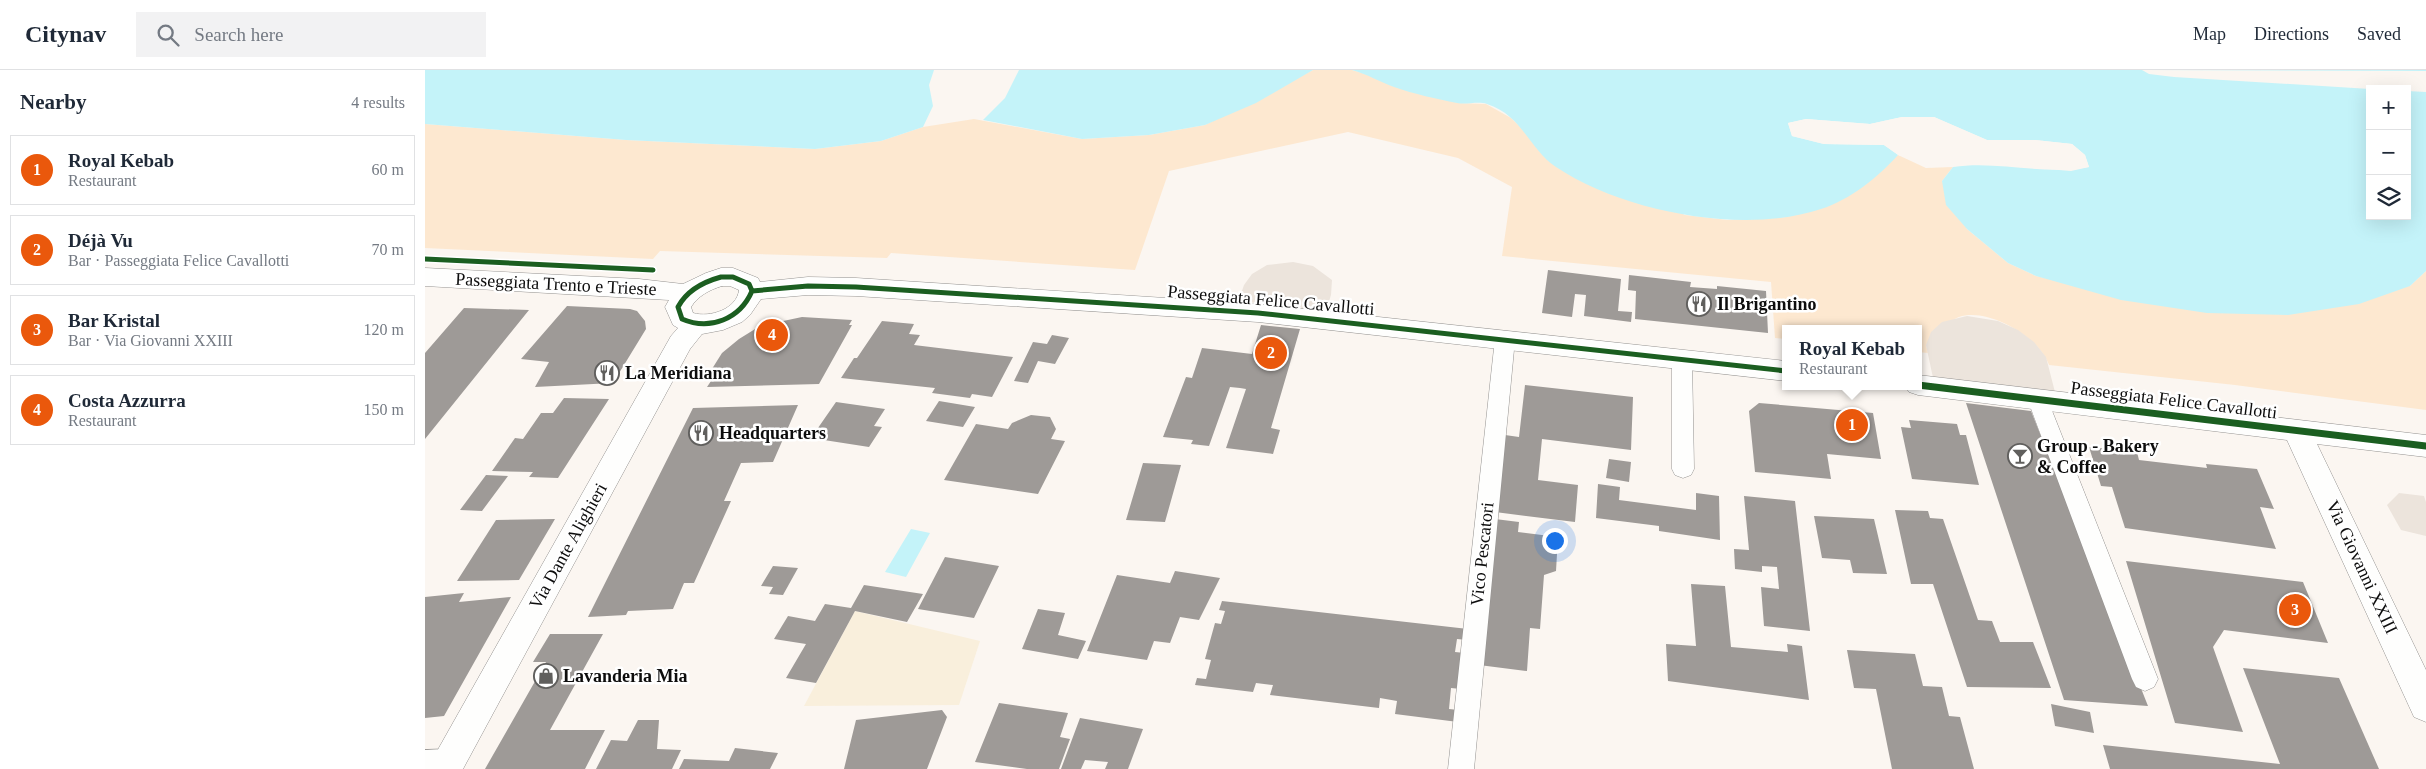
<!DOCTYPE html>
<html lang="en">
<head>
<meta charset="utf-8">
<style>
	body { margin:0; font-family:Georgia,serif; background:#f2f2f3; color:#1f2937 }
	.controls { position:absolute; right:15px; top:15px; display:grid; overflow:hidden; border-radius:0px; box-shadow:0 5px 20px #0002 }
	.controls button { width:45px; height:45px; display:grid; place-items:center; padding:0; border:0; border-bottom:1px solid #e0e1e3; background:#fff; color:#1f2937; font:25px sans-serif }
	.you { position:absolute; left:1129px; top:470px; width:18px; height:18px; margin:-12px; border:4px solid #fff; border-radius:50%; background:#1a73e8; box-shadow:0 0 0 8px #1a73e833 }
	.badge { display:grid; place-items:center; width:32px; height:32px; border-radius:50%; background:#ea580c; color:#fff; font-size:16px; font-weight:700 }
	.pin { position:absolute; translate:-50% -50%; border:2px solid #fff; box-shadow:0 1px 5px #0006 }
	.popup { position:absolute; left:1357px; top:255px; width:140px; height:65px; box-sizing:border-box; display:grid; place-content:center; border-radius:0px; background:#fff; filter:drop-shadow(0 1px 4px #0005); font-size:16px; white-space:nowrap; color:#747a83 }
	.popup b { font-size:19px; color:#1f2937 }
	.popup::after { content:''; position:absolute; left:50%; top:100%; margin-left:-10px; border:10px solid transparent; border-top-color:#fff }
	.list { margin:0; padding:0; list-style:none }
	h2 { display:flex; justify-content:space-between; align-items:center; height:65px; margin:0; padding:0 20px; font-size:21px }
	h2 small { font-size:16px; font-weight:400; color:#747a83 }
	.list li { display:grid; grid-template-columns:32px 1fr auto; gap:15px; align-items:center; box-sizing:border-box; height:70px; margin:0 10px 10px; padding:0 10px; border:1px solid #e0e1e3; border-radius:0px }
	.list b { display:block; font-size:19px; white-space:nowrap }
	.list p { margin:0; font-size:16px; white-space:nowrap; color:#747a83 }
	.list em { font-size:16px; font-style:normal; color:#747a83 }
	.icon { flex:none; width:28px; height:28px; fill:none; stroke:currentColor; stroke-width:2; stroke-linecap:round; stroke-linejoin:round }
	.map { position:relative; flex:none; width:2001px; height:699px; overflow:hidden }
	header { display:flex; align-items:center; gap:30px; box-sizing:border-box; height:70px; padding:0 25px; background:#fff; border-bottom:1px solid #e0e1e3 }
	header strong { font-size:24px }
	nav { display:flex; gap:28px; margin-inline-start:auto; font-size:18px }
	.search { width:350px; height:45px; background:#f2f2f3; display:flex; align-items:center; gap:12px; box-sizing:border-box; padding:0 18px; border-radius:0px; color:#747a83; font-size:19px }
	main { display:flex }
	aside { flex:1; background:#fff }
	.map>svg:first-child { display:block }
	.farmland { fill:#f9efdc }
	.sand { fill:#fde8d0 }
	.plaza { fill:#ece4dc }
	.water { fill:#c4f3f9; fill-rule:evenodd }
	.pier { fill:#fbf6f1 }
	.building { fill:#9e9a97 }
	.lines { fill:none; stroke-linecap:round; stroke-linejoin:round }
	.lane-casing { stroke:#949290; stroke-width:1 }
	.street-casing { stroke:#949290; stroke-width:1 }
	.lane { fill:#fefefd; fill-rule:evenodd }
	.street { fill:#fefefd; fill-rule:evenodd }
	.cycleway-far1-casing { stroke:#fff; stroke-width:8 }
	.cycleway-casing { stroke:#fff; stroke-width:10 }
	.cycleway-far1 { stroke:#1b5e20; stroke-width:5 }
	.cycleway { stroke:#1b5e20; stroke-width:7 }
	.labels { text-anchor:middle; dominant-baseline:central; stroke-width:5; stroke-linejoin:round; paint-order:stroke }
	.street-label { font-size:18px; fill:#0d0d0d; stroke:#fff }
	.poi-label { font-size:18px; font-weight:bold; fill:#0d0d0d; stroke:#fff; text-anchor:start }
</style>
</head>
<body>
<header>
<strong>Citynav</strong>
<div class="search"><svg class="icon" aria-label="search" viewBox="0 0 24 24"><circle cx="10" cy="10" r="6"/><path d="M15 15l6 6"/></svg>Search here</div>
<nav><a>Map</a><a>Directions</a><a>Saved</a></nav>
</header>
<main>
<aside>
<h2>Nearby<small>4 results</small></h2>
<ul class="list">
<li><span class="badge">1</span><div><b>Royal Kebab</b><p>Restaurant</p></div><em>60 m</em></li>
<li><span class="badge">2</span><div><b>Déjà Vu</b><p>Bar · Passeggiata Felice Cavallotti</p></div><em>70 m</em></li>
<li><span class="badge">3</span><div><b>Bar Kristal</b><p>Bar · Via Giovanni XXIII</p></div><em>120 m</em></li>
<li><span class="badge">4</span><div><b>Costa Azzurra</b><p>Restaurant</p></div><em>150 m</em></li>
</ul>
</aside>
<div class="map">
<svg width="2001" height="699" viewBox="0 0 2001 699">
	<rect width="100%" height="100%" fill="#fbf6f1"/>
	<path class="farmland" d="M 430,541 L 555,571 L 534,635 L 379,636 Z"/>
	<path class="sand" d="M 888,0 L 927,0 L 1033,33 L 1061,34 L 1086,48 L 1102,63 L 1114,80 L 1260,145 L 1302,150 L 1362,147 L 1426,123 L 1473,85 L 1501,98 L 1528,97 L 1517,111 L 1542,159 L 1583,193 L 1611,206 L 1639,212 L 1985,216 L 2001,201 L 2001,340 L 1810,315 L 1624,295 C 1614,267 1563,237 1534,247 C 1525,250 1509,268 1501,275 L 1503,283 L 1493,282 L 1493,259 L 1361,259 L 1361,269 L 1350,268 L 1346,212 L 1077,186 L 1087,117 L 1033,88 L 923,62 L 744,101 L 710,200 L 466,183 L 462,188 L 235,181 L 228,189 L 0,178 L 0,54 L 201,70 L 390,79 L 456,71 L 498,57 L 549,49 L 657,69 L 724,65 L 780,55 Z"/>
	<path class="plaza" d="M 868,192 L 888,196 L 907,210 L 906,225 L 898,250 L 810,241 L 819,215 L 827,204 L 842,195 Z
		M 1542,246 L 1573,251 L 1593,260 L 1609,272 L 1621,287 L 1632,330 L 1510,317 L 1501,275 L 1506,262 L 1517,252 Z
		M 1974,423 L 1999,426 L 2001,432 L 2001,466 L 1976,460 L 1962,435 Z"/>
	<path class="water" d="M 0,0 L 509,0 L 504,15 L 508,36 L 498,57 L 456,71 L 390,79 L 201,70 L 0,54 Z
		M 594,0 L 888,0 L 831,33 L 780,55 L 724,65 L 657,69 L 558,50 L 580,28 Z
		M 927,0 L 2001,0 L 2001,201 L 1985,216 L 1934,234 L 1863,245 L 1782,243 L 1696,230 L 1611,206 L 1583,193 L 1542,159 L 1521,135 L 1517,111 L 1528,97 C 1573,90 1619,106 1664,97 L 1660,85 L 1647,74 L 1610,70 L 1562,70 L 1509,47 L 1477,47 L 1445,54 L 1381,49 L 1363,53 L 1367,66 L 1399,74 L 1459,75 L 1473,85 C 1453,107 1425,130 1396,139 C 1319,165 1198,142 1131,97 C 1105,80 1097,45 1062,34 C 1053,31 1041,35 1032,33 C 1012,29 989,24 969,17 C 955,12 942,4 927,0 ZM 1945,19 L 1982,19 L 1982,146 L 1945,146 Z
		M 486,459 L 505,463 L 481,507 L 460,502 Z"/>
	<path class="pier" d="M 1717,0 L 2001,1 L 2001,22 L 1982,21 L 1982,19 L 1945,19 L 1749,7 L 1724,4 Z
		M 1477,47 L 1509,47 L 1562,70 L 1610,70 L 1647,74 L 1660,85 L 1664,97 L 1646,101 L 1552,93 L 1525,97 L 1527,94 L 1552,91 L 1646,98 L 1661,95 L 1658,86 L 1646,77 L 1610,72 L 1562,72 L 1509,49 L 1477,50 L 1445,56 L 1381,51 L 1366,55 L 1369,64 L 1399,71 L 1460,73 L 1474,83 L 1475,86 L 1459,75 L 1399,74 L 1367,66 L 1363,53 L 1381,49 L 1445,54 Z"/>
	<path class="building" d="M 1123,200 L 1196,209 L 1193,241 L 1207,242 L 1206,252 L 1159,246 L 1161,225 L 1150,224 L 1147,247 L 1117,243 Z
		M 1204,205 L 1266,212 L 1265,217 L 1292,219 L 1292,216 L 1341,221 L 1343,263 L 1210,249 L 1211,221 L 1203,220 Z
		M 142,236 L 205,239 L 212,241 L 220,251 L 221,259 L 188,313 L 110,317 L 124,292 L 96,289 Z
		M 39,238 L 104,240 L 0,369 L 0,283 Z
		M 377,247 L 427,250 L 424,255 L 427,255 L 394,314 L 282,317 L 286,311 L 280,310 L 297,283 L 314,269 L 335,256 Z
		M 457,251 L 489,254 L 484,264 L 495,265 L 489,275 L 588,287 L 567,327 L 547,324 L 545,328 L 507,323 L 510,318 L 416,308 L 429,288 L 432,288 Z
		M 836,255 L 875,259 L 846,358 L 855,360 L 848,384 L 801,378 L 821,319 L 815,318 L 805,317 L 784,376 L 766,374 L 768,370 L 738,367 L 761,307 L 767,308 L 777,278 L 827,284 Z
		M 627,265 L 644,268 L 630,294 L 613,291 L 603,313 L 589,311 L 608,272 L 622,274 Z
		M 1100,315 L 1208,327 L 1206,380 L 1117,369 L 1113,410 L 1153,415 L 1150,452 L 1070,442 L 1080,365 L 1094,367 Z
		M 139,328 L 184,329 L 133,408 L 104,407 L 108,402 L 67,401 L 90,368 L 98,369 L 116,343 L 128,343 Z
		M 514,331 L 550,337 L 538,357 L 501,351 Z
		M 411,332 L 460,339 L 449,356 L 457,357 L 444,377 L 386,368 Z
		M 1334,333 L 1448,343 L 1456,389 L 1402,384 L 1406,409 L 1330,402 L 1324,341 Z
		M 1541,333 L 1606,341 L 1723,636 L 1639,630 Z
		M 373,335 L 348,392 L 316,393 L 299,431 L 306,431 L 269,513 L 259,513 L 248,539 L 203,541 L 201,545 L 163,547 L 268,338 Z
		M 606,345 L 625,347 L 631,359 L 626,369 L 640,371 L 613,424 L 519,410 L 551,354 L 583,359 L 587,353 Z
		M 1484,350 L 1532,354 L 1535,365 L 1541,365 L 1554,415 L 1487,409 L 1476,357 L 1486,358 Z
		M 1664,377 L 1712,382 L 1714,390 L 1782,398 L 1781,394 L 1832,399 L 1849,439 L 1835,437 L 1851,479 L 1700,458 L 1687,417 L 1676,416 Z
		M 1184,389 L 1206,392 L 1204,412 L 1181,408 Z
		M 718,393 L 756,395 L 740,452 L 701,450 Z
		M 61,405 L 83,406 L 57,441 L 35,440 Z
		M 1173,414 L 1195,417 L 1194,430 L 1271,440 L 1271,423 L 1294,426 L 1295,470 L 1234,461 L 1234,456 L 1171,448 Z
		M 1319,426 L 1370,431 L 1385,561 L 1339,556 L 1336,517 L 1354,519 L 1352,497 L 1337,496 L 1337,502 L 1310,499 L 1309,479 L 1324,480 Z
		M 1470,440 L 1503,441 L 1505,448 L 1518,449 L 1553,550 L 1567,551 L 1575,572 L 1608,572 L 1626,618 L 1542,617 L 1508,514 L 1486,514 Z
		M 1389,446 L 1449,449 L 1462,504 L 1428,503 L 1425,490 L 1397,488 Z
		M 130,449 L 94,510 L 32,511 L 71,450 Z
		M 1070,449 L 1094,452 L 1093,462 L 1133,467 L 1131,501 L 1119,505 L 1115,559 L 1105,558 L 1102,601 L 1054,595 Z
		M 520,487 L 574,496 L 549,548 L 493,539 Z
		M 1701,491 L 1878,512 L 1903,573 L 1799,560 L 1788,577 L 1818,662 L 1750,653 Z
		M 348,496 L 373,498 L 358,525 L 344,524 L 348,517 L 336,516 Z
		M 750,501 L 795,508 L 774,550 L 755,547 L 745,573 L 729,571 L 722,590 L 662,581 L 692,505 L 745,513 Z
		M 1266,514 L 1300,516 L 1306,577 L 1363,582 L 1362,574 L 1377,576 L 1384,630 L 1243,611 L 1241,574 L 1271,576 Z
		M 439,515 L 498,524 L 482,552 L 430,541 L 391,613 L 361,608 L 381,574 L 349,569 L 363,546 L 390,551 L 400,534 L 426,538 Z
		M 39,523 L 34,532 L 86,527 L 19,646 L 0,648 L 0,527 Z
		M 797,531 L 1043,559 L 1042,570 L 1032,569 L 1030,582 L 1040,583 L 1036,619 L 1026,618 L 1024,639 L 1034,640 L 1033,652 L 970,644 L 972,631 L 955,628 L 954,638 L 845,625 L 848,615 L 831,613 L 828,622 L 770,615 L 772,608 L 781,609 L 786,590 L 780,589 L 790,553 L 796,554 L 800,541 L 794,540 Z
		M 613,539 L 640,543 L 633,565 L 661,571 L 653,589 L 597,579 Z
		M 125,564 L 178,564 L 125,660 L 180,660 L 160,699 L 60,699 L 121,592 L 108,592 Z
		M 1422,580 L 1490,584 L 1498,616 L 1517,617 L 1524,646 L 1535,647 L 1549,699 L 1467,699 L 1451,619 L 1429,618 Z
		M 1818,598 L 1914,608 L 1954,699 L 1685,699 L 1678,675 L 1855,694 Z
		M 574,633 L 643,643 L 635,667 L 645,669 L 634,699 L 602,699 L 550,692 Z
		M 1626,634 L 1665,642 L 1669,663 L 1630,656 Z
		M 517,640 L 522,647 L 502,699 L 419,699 L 431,650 Z
		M 655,648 L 718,659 L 703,699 L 680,699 L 683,692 L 660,690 L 656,699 L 636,699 Z
		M 213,650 L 234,650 L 232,679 L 256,680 L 247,699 L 171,699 L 186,670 L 202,671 Z
		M 310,678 L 353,683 L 345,699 L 254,699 L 259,689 L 304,691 Z"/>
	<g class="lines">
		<defs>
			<path id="lane" d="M 1080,262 L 1087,264 L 1090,269 L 1049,699 L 1023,699 L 1070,269 L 1073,264 Z
				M 1257,282 L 1264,285 L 1267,290 L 1269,399 L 1266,405 L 1258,408 L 1250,405 L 1247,399 L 1247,290 L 1250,285 Z
				M 1612,320 L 1619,322 L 1622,328 L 1733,609 L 1729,617 L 1720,621 L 1711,617 L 1707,609 L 1602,328 L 1605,322 Z
				M 23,679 L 32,683 L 36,692 L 33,699 L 0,699 L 0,680 Z"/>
			<path id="street" d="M 0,198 L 214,209 L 258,214 L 281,203 L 296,198 L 308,198 L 333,208 L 335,212 L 383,207 L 431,208 L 833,234 L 1361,291 L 1361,311 L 833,252 L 431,226 L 383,225 L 336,229 L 325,245 L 317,252 L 298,260 L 277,264 L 265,279 L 38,699 L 2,699 L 246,266 L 253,258 L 248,255 L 240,237 L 244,230 L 0,216 ZM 297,216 L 305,216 L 314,220 C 312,239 285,248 268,243 L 266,237 C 273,226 284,220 297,216 Z
				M 1493,305 L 2001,365 L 2001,387 L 1892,374 L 2001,600 L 2001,652 L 1989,647 L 1862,370 L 1493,325 L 1484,322 L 1480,316 L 1493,316 Z"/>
		</defs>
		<use href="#lane" class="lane-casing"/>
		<use href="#street" class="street-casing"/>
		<use href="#lane" class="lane"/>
		<use href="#street" class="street"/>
		<defs>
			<path id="cycleway-far1" d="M 0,189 L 228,200
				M 296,207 L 308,207 L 324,214 L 327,221 C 315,249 285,261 257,249 L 253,237 C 262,220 278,212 296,207 Z
				M 327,221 L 383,216 L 431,217 L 833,243 L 1361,301"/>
			<path id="cycleway" d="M 1493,315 L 2001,376"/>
		</defs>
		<use href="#cycleway-far1" class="cycleway-far1-casing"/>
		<use href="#cycleway" class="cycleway-casing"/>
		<use href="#cycleway-far1" class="cycleway-far1"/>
		<use href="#cycleway" class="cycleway"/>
	</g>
	<defs>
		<symbol id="restaurant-ring" viewBox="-11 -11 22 22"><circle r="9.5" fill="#fff" stroke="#605f5d" stroke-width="1.5"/><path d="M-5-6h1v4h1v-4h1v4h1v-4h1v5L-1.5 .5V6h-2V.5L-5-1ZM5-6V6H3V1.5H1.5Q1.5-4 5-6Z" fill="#605f5d"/></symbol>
		<symbol id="bar-ring" viewBox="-11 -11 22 22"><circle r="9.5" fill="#fff" stroke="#605f5d" stroke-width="1.5"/><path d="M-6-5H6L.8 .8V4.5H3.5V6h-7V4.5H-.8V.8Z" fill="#605f5d"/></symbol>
		<symbol id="shop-ring" viewBox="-11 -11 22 22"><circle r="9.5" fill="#fff" stroke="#605f5d" stroke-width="1.5"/><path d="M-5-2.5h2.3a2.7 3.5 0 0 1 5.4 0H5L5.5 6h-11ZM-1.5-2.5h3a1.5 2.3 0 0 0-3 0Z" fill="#605f5d"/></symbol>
	</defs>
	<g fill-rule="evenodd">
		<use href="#restaurant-ring" x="1260" y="220" width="28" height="28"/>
		<use href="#restaurant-ring" x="168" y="289" width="28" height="28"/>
		<use href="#restaurant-ring" x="262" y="349" width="28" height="28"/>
		<use href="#bar-ring" x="1581" y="372" width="28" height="28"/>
		<use href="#shop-ring" x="107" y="592" width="28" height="28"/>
	</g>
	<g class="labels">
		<g class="street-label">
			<text transform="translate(131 214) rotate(3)">Passeggiata Trento e Trieste</text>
			<text transform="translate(846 230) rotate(5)">Passeggiata Felice Cavallotti</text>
			<text transform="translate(1749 330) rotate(7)">Passeggiata Felice Cavallotti</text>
			<text transform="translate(143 476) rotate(-61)">Via Dante Alighieri</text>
			<text transform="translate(1057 484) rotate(-84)">Vico Pescatori</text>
			<text transform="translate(1937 497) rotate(65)">Via Giovanni XXIII</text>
		</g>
		<g class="poi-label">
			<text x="1292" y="234">Il Brigantino</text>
			<text x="200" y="303">La Meridiana</text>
			<text x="294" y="363">Headquarters</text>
			<text x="1612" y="376">Group - Bakery<tspan x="1612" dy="21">&amp; Coffee</tspan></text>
			<text x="138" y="606">Lavanderia Mia</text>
		</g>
	</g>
</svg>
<div class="controls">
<button>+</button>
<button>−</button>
<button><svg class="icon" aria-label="layers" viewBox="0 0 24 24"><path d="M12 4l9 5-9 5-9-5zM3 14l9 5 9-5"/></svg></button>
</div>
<div class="you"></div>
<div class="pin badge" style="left:1427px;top:355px">1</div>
<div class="popup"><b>Royal Kebab</b>Restaurant</div>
<div class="pin badge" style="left:846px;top:283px">2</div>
<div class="pin badge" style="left:1870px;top:540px">3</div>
<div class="pin badge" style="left:347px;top:265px">4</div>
</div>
</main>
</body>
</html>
